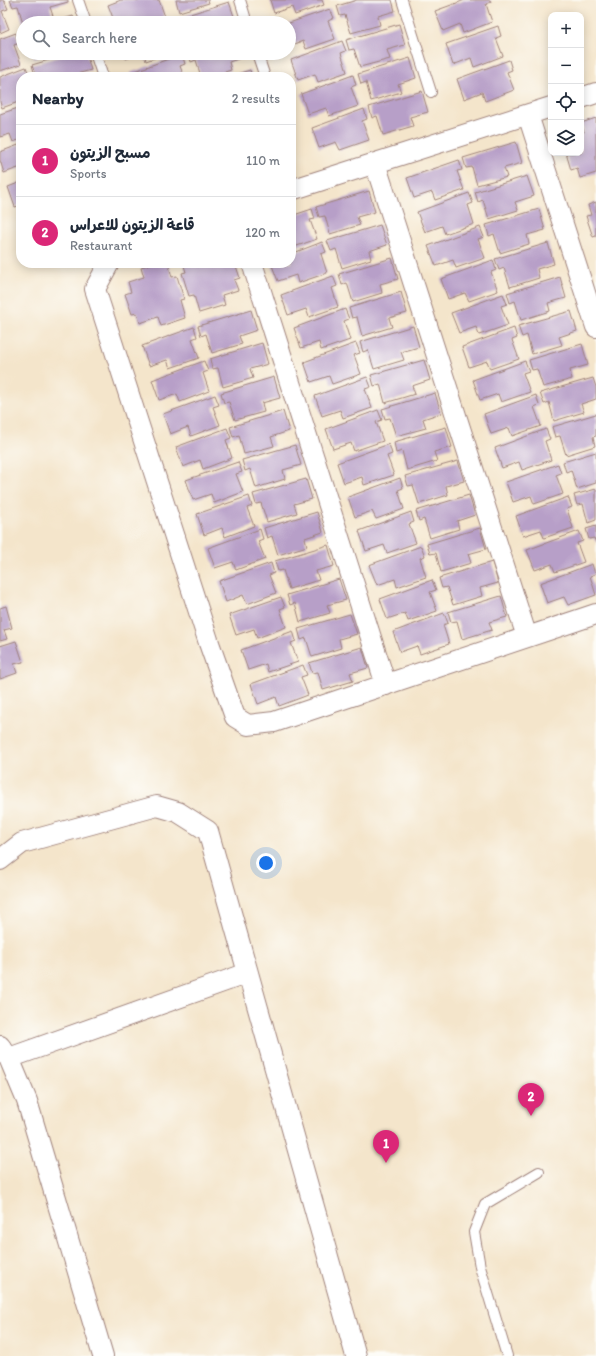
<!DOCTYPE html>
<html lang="en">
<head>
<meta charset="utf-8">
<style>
	body { margin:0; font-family:Itim,"Playpen Sans Arabic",sans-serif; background:#f2f2f3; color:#1f2937 }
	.controls { position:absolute; right:12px; top:12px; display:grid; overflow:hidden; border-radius:8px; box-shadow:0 2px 10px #0003 }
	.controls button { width:36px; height:36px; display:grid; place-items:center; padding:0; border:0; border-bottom:1px solid #e0e1e3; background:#fff; color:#1f2937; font:20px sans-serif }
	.you { position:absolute; left:266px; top:863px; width:14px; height:14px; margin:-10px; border:3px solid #fff; border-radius:50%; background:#1a73e8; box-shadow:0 0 0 6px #1a73e833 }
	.badge { display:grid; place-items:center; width:26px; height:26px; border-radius:50%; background:#db2777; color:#fff; font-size:13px; font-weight:700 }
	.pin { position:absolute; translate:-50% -33px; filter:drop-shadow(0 1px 2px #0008) }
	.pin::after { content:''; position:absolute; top:21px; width:14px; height:12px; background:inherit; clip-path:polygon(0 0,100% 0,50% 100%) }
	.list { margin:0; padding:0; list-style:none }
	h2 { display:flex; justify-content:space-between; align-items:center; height:52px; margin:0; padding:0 16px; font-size:17px }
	h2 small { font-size:13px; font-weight:400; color:#747a83 }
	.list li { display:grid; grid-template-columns:26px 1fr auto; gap:12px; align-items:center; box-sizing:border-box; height:72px; padding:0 16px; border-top:1px solid #e0e1e3 }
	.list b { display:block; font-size:15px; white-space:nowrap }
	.list p { margin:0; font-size:13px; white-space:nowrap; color:#747a83 }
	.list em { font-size:13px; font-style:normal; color:#747a83 }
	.icon { flex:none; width:22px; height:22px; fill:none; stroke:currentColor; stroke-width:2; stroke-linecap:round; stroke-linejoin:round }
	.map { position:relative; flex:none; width:596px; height:1356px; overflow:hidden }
	.search { position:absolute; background:#fff; box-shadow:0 2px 10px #0003; left:16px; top:16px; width:280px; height:44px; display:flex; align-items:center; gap:10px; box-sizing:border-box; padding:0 14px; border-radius:22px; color:#747a83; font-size:15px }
	.panel { position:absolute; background:#fff; box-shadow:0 2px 10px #0003; left:16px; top:72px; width:280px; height:196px; border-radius:16px }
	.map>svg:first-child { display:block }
	.building { fill:#b79fc8 }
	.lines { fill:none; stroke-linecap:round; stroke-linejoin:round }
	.lane-casing { stroke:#9f827b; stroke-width:12 }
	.street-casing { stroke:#9f827b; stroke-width:22 }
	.lane { stroke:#fff; stroke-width:10 }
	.street { stroke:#fff; stroke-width:20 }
</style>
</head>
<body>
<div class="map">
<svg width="596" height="1356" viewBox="0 0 596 1356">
	<rect width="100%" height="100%" fill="#fdfcf7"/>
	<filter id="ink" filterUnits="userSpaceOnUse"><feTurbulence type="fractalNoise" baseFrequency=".025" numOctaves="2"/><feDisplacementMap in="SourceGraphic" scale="8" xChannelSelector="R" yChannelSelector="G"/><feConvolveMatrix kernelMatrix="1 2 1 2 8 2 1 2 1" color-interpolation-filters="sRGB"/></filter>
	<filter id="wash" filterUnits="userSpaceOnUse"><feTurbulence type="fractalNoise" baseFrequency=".012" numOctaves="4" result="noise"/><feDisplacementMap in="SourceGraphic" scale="16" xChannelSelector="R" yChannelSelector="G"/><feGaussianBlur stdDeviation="0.9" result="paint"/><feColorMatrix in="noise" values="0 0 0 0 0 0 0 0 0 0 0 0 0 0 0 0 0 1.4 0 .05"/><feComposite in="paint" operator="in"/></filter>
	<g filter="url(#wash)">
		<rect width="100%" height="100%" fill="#f4e5cb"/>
		<g id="blocks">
			<path class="building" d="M 0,0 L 4,0 L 8,9 L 2,11 L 9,29 L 0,33 Z
				M 10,0 L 68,0 L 68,2 L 50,7 L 53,16 L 23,23 L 18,6 L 13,7 Z
				M 121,0 L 159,0 L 165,17 L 147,23 L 135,23 L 133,19 L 121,23 L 115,23 L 108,5 Z
				M 176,0 L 208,0 L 209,3 L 179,12 Z
				M 270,0 L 322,0 L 324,5 L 295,15 L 292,7 L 274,13 Z
				M 357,0 L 392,0 L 395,11 L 378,16 L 380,25 L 351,33 L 345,15 L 340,16 L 337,6 Z
				M 465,0 L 490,0 L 491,2 L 486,4 L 492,22 L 463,33 L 460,24 L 443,31 L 435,11 Z
				M 229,2 L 236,22 L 178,23 L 177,18 Z
				M 330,9 L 334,18 L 328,21 L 335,39 L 306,49 L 303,41 L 289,46 L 289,23 Z
				M 73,16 L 76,23 L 50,23 Z
				M 171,20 L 172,23 L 163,23 Z
				M 399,24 L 405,45 L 387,50 L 390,59 L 360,67 L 354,49 L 349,50 L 346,40 Z
				M 498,26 L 501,36 L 496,38 L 503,56 L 474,67 L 471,58 L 453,65 L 446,44 Z
				M 16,33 L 19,43 L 14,45 L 21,64 L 0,71 L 0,39 Z
				M 342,41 L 346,51 L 341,53 L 347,72 L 318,82 L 315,74 L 298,80 L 291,60 Z
				M 33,53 L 52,53 L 34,59 Z
				M 72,53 L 86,53 L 91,70 L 73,75 L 74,77 L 41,77 L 40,73 L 35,75 L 32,65 Z
				M 124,53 L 141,53 L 126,59 Z
				M 144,53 L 168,53 L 146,61 Z
				M 189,53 L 246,53 L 247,56 L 229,62 L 231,70 L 209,77 L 201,77 L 196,60 L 191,62 Z
				M 182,54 L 185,64 L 180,66 L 184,77 L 131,77 L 130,73 Z
				M 410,58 L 416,78 L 398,84 L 401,92 L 371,101 L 366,82 L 361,84 L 358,74 Z
				M 509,60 L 512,70 L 507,72 L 514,90 L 485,101 L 482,92 L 464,99 L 457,79 Z
				M 26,67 L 30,77 L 21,77 L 21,101 L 2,108 L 0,102 L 0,77 Z
				M 250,70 L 252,77 L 227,77 Z
				M 353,75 L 356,85 L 351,87 L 358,106 L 329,116 L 326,108 L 308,114 L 301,94 Z
				M 422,91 L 428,112 L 410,117 L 413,126 L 383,135 L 377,116 L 372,118 L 369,107 Z
				M 21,107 L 21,139 L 13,142 L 10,134 L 0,137 L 0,114 Z
				M 364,109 L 367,119 L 362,121 L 369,140 L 340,150 L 336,142 L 319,148 L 312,128 Z
				M 596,118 L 596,173 L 580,178 L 577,168 L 571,170 L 566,153 L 581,153 L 581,133 L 584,132 L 581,123 Z
				M 516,142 L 522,163 L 504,168 L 507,177 L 477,185 L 472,167 L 466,168 L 463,158 Z
				M 21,144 L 21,167 L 4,173 L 0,160 L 0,152 Z
				M 459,160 L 462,170 L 457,171 L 464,190 L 435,200 L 432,192 L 414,198 L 407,178 Z
				M 527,176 L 534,196 L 515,202 L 518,210 L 489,219 L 483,200 L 478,202 L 475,192 Z
				M 21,182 L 21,205 L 15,207 L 8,187 Z
				M 369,191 L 375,212 L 357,217 L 360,225 L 330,234 L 325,216 L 319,217 L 316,207 Z
				M 469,193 L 473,203 L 468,205 L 474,224 L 445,234 L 442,226 L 425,232 L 417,212 Z
				M 596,202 L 596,236 L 593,237 L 586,216 L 591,215 L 588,205 Z
				M 312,209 L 315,219 L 310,220 L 317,239 L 291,248 L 291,216 Z
				M 539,209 L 545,230 L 527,235 L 529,244 L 500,253 L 494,234 L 489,236 L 486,225 Z
				M 380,225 L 387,245 L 369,251 L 371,259 L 342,268 L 336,249 L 331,251 L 327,241 Z
				M 480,227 L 484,237 L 478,239 L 485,258 L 456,268 L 453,260 L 436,266 L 428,246 Z
				M 322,242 L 326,252 L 321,254 L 327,273 L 298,283 L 296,275 L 278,281 L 271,263 L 291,263 L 291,254 Z
				M 548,243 L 554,264 L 537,269 L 539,278 L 510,287 L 504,268 L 499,270 L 495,259 Z
				M 392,258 L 398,279 L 380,284 L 382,293 L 353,302 L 347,283 L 342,285 L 339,274 Z
				M 493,260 L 496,270 L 491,272 L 498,291 L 469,301 L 465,293 L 448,299 L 441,279 Z
				M 154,263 L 168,263 L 172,277 L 177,276 L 184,299 L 180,300 L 185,318 L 161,326 L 158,317 L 140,323 L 137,313 L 132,314 L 125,294 L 131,292 L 128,282 L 144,277 L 141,267 Z
				M 183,263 L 235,263 L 240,278 L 234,280 L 238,290 L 222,295 L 225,305 L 199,313 L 194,295 L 189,296 L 182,273 L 186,272 Z
				M 333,276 L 337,286 L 332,288 L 338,307 L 309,317 L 306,309 L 288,315 L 281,295 Z
				M 560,277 L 566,298 L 548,303 L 550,311 L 521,320 L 515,301 L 510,303 L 507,293 Z
				M 401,292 L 407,313 L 389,318 L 392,327 L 362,336 L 357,317 L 352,318 L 349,308 Z
				M 503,294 L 507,304 L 501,306 L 508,325 L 479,335 L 476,327 L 459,333 L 451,313 Z
				M 345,309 L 349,319 L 344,321 L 350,340 L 321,350 L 319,342 L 301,348 L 294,328 Z
				M 251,310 L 257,330 L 239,336 L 242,344 L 212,353 L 206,334 L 201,336 L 198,326 Z
				M 571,311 L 577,331 L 559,337 L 562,345 L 532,354 L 527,335 L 522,337 L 518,326 Z
				M 413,326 L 419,347 L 401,352 L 404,360 L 374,369 L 368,350 L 363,352 L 360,342 Z
				M 194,327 L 197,337 L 192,339 L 199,358 L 170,368 L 167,360 L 149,366 L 142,346 Z
				M 514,328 L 517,338 L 512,340 L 519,359 L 490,369 L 487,361 L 469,367 L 462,347 Z
				M 262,343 L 268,364 L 250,369 L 253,378 L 223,387 L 218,368 L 212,369 L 210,359 Z
				M 356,343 L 360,353 L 354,355 L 361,374 L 332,384 L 329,376 L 311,382 L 304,362 Z
				M 582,344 L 588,365 L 570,370 L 572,379 L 543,387 L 537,369 L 532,370 L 529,360 Z
				M 424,360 L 430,380 L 412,386 L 415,394 L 385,403 L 380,384 L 374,386 L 371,375 Z
				M 204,361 L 208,371 L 203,373 L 209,391 L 180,402 L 177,394 L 159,400 L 152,380 Z
				M 525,361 L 529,371 L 523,373 L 530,392 L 501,402 L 498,394 L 480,400 L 473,380 Z
				M 274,377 L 280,398 L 262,403 L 264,412 L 235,420 L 229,402 L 224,403 L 221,393 Z
				M 367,377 L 371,387 L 365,389 L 372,408 L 343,418 L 340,410 L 322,416 L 315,396 Z
				M 593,378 L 596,387 L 596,399 L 581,404 L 584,412 L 554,421 L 549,402 L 544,404 L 540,393 Z
				M 435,393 L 441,413 L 423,419 L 426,428 L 396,436 L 390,418 L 385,419 L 382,409 Z
				M 215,395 L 219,405 L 213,407 L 220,425 L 191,436 L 188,427 L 170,434 L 163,414 Z
				M 536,395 L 539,405 L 534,407 L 541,426 L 512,436 L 509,428 L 491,434 L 484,414 Z
				M 378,410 L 382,420 L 376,422 L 383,441 L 354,451 L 351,443 L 333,449 L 326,429 Z
				M 283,411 L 289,431 L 271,437 L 274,446 L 244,454 L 239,435 L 233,437 L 230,427 Z
				M 596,414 L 596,436 L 593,437 L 595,446 L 566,455 L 560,436 L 555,437 L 552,427 Z
				M 446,427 L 452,447 L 434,452 L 437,461 L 407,470 L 402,451 L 396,453 L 394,442 Z
				M 227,428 L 231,438 L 226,440 L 232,458 L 203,469 L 200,460 L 183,467 L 176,447 Z
				M 546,429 L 550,439 L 545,441 L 551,460 L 522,470 L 519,462 L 502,468 L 495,448 Z
				M 389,444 L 392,454 L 387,456 L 394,475 L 364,485 L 362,477 L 344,483 L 337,463 Z
				M 295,445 L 301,465 L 283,470 L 285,479 L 256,488 L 250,469 L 245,471 L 242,460 Z
				M 596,452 L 596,483 L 577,489 L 571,470 L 566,472 L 563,462 Z
				M 458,461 L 464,481 L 446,486 L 448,495 L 419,504 L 413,485 L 408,486 L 405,476 Z
				M 238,462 L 242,472 L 236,474 L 243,492 L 214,503 L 211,494 L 193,500 L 186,480 Z
				M 558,464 L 561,473 L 556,475 L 563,494 L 534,504 L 531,496 L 513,502 L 506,482 Z
				M 400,478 L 403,488 L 398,490 L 404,509 L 376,519 L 372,511 L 355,517 L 348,497 Z
				M 306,479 L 312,499 L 294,504 L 297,513 L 267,522 L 261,503 L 256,504 L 253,494 Z
				M 596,489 L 596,520 L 588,523 L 583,504 L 577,505 L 574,495 Z
				M 469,495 L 475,515 L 457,521 L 459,529 L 430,538 L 424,519 L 419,521 L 416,511 Z
				M 249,496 L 252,506 L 247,508 L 254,526 L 225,537 L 222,528 L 204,535 L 197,514 Z
				M 568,497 L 572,507 L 567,509 L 573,528 L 544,538 L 541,530 L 523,536 L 516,516 Z
				M 317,512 L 323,532 L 305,538 L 307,546 L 278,555 L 272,536 L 267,538 L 264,528 Z
				M 411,512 L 414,522 L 409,524 L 416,543 L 387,553 L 384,545 L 366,551 L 359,531 Z
				M 596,526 L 596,543 L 594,538 L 589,539 L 586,529 Z
				M 480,528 L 486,549 L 468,554 L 471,563 L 441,572 L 436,553 L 430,554 L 427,544 Z
				M 260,529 L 263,539 L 258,541 L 265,559 L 236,570 L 233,562 L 215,568 L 208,548 Z
				M 579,531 L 583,541 L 577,543 L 584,562 L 555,572 L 552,564 L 535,570 L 527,550 Z
				M 328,545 L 334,566 L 316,571 L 319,580 L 289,589 L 283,570 L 278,571 L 275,561 Z
				M 421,546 L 425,556 L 420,558 L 426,577 L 397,587 L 395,579 L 377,585 L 369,565 Z
				M 492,562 L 498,583 L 480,588 L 482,596 L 453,605 L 447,587 L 442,588 L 439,578 Z
				M 271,563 L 274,573 L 269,575 L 276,593 L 247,604 L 243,595 L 226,602 L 219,581 Z
				M 592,564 L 595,574 L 590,576 L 596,595 L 568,605 L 564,597 L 547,603 L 540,583 Z
				M 339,579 L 346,600 L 327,605 L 330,613 L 300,622 L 295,603 L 290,605 L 287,595 Z
				M 432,580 L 436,590 L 430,592 L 437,611 L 408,621 L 405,613 L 387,619 L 380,599 Z
				M 501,596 L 507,617 L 489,622 L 492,630 L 462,639 L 457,621 L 451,622 L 448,612 Z
				M 281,597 L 285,607 L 280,609 L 286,627 L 257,638 L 254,629 L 236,635 L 229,615 Z
				M 6,606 L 12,628 L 4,630 L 7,639 L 0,641 L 0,608 Z
				M 444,613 L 448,623 L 443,625 L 449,644 L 420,654 L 417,646 L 400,652 L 393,632 Z
				M 350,614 L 357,634 L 339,639 L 341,648 L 312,657 L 306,638 L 301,640 L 298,629 Z
				M 293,631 L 296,641 L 291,643 L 298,662 L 268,672 L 266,664 L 248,670 L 241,650 Z
				M 16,641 L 23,662 L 14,664 L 17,673 L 0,679 L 0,646 Z
				M 362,647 L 368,668 L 350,673 L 353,681 L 323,690 L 318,672 L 312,673 L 309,663 Z
				M 303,665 L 307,675 L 301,677 L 308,695 L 279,706 L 276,697 L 258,704 L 251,684 Z"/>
		</g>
	</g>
	<g filter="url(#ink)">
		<use href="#blocks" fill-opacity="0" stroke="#9f827b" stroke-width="1"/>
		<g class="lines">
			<defs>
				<path id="lane" d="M 78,0 L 86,23
					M 240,0 L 247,23
					M 402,0 L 431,92
					M 95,53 L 103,77
					M 257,53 L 265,77
					M 507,1356 L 480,1267 L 474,1232 L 485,1204 L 539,1172"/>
				<path id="street" d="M 581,98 L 596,93
					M 528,115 L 596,327
					M 375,163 L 527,637
					M 291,190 L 551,107
					M 109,263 L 95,289 L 209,643 L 235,717 L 248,725 L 274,722 L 596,614
					M 252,263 L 386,685
					M 0,860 L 22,843 L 157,806 L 178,812 L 208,831 L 356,1356
					M 0,1046 L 9,1058 L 27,1101 L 103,1356
					M 9,1058 L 248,973"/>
			</defs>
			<use href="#lane" class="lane-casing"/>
			<use href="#street" class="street-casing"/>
			<use href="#lane" class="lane"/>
			<use href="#street" class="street"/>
		</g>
	</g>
</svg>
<div class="controls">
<button>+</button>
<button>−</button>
<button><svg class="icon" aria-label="locate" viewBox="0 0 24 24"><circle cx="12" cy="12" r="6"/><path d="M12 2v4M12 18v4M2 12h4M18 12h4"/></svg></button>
<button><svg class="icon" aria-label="layers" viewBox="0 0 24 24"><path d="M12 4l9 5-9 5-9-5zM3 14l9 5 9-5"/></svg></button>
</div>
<div class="you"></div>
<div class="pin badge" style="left:386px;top:1163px">1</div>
<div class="pin badge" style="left:531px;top:1116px">2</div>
<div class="search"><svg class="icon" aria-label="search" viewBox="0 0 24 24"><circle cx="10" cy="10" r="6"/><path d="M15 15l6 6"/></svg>Search here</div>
<section class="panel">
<h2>Nearby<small>2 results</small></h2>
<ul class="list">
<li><span class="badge">1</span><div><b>مسبح الزيتون</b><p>Sports</p></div><em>110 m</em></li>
<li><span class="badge">2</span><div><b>قاعة الزيتون للاعراس</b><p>Restaurant</p></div><em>120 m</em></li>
</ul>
</section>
</div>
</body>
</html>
